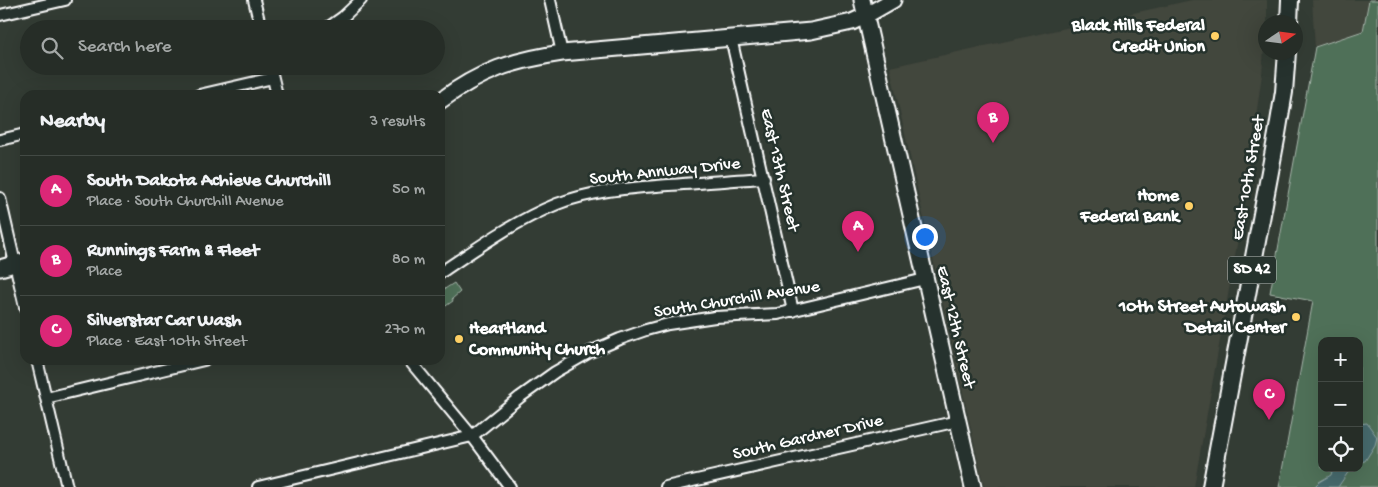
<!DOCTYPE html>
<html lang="en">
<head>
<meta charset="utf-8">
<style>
	body { margin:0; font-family:"Gochi Hand",sans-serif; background:#323933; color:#f1f3f6 }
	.controls { position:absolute; right:15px; bottom:15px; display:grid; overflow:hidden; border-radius:10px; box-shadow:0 5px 20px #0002 }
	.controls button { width:45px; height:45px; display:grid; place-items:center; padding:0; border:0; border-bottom:1px solid #424944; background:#262d27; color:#f1f3f6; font:25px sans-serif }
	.compass { position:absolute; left:1258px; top:15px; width:45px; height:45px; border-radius:50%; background:#262d27; box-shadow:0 5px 20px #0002; rotate:77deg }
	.you { position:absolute; left:924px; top:236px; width:18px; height:18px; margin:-12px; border:4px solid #fff; border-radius:50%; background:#1a73e8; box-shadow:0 0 0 8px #1a73e833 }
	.badge { display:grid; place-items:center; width:32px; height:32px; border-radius:50%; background:#db2777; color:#fff; font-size:16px; font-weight:700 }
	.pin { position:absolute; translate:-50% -41px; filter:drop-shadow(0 1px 2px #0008) }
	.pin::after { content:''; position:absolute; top:26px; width:18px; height:15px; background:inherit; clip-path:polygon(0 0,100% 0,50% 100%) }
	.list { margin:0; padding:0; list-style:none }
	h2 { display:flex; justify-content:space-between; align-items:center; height:65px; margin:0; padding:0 20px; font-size:21px }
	h2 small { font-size:16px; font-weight:400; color:#a4a8a7 }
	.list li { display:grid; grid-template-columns:32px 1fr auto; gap:15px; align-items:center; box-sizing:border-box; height:70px; padding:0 20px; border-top:1px solid #424944 }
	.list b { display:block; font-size:19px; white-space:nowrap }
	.list p { margin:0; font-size:16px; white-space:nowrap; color:#a4a8a7 }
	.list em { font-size:16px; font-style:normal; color:#a4a8a7 }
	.icon { flex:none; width:28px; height:28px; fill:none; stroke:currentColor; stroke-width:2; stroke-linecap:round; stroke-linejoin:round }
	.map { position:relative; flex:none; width:1378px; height:487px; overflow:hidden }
	.search { position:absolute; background:#262d27; box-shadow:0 5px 20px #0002; left:20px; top:20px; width:425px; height:55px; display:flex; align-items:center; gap:12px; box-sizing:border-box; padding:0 18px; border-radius:28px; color:#a4a8a7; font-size:19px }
	.panel { position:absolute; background:#262d27; box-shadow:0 5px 20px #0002; left:20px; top:90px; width:425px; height:275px; border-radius:15px }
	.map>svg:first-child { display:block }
	.built { fill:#43463d }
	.green { fill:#506f58; stroke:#a8b7ac; fill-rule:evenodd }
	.water { fill:#476a6d; stroke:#91a6a7 }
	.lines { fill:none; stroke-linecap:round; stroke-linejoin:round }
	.street-casing { stroke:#fff; stroke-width:14 }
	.secondary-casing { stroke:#fff; stroke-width:19 }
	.primary-casing { stroke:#fff; stroke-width:20 }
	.street { stroke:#26332d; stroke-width:10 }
	.secondary { stroke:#26332d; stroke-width:15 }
	.primary { stroke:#26332d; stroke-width:16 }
	.poi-dot { fill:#ffd166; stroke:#26332d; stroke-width:2 }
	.labels { text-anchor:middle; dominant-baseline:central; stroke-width:5; stroke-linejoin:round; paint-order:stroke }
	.shield { fill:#26332d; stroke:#bec2c0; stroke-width:1 }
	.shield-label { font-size:16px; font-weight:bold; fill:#fff }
	.poi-label { font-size:18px; font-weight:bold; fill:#fff; stroke:#26332d; text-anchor:end }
	.street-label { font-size:18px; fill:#fff; stroke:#26332d }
</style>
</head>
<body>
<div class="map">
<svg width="1378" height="487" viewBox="0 0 1378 487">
	<rect width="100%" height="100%" fill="#333c34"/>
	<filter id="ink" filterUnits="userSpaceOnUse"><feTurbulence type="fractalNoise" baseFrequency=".02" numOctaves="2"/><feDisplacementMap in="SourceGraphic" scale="10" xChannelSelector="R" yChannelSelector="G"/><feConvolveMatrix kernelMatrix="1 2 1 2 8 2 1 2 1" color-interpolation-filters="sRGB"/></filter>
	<g filter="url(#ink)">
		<path class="built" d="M 1192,0 L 1267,0 L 1267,22 L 1266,22 L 1262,74 L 1242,216 L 1194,487 L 984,487 L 890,67 Z
			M 1312,0 L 1369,0 L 1363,31 L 1315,47 Z"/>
		<path class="green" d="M 1369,0 L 1378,0 L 1378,487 L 1279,487 L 1313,301 L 1270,293 L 1315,47 L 1363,31 ZM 1322,341 L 1359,341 L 1359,468 L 1322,468 Z
			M 454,283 L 460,292 L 452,299 L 453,301 L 440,310 L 440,292 Z"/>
		<path class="water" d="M 1367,423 L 1377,437 L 1375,445 L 1365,461 L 1359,462 L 1359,424 Z
			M 1333,468 L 1351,468 L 1338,487 L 1314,487 L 1319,482 L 1331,475 Z"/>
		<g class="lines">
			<defs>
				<path id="street" d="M 254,0 L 261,29
					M 550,0 L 562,53
					M 0,15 L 65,0
					M 326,29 L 343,17 L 361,0
					M 731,38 L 793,311
					M 270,66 L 277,95
					M 199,95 L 273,78
					M 0,140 L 25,134
					M 0,198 L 25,307
					M 440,273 C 477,248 515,221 557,204 C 593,190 632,188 669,185 C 701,183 732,180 764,178
					M 37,360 L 67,487
					M 409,360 L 472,436 L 510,487
					M 46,398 L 204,360
					M 258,487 L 472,436 L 520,397 L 555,372 L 590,352 L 620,339 L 646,330 L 668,324 L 715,317 L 778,314 L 925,279
					M 666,487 L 958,421"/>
				<path id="secondary" d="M 862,0 L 973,487
					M 440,101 C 480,71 514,60 562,53 L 811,31 L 852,22 L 865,16 L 893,0
					M 0,268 L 25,261"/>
				<path id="primary" d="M 1289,22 L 1290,0
					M 1211,487 L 1277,134 L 1284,92 L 1287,52"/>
			</defs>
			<use href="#street" class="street-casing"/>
			<use href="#secondary" class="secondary-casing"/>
			<use href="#primary" class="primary-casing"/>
			<use href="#street" class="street"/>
			<use href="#secondary" class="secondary"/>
			<use href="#primary" class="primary"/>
		</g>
	</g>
	<g class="poi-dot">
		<circle cx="1215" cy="36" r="5"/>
		<circle cx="1189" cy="206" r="5"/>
		<circle cx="1296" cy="317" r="5"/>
		<circle cx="459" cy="339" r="5"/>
	</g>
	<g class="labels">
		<rect class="shield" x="1228" y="256.5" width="48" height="27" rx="4"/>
		<g class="shield-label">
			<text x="1252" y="270">SD 42</text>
		</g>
		<g class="poi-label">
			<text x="1205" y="26">Black Hills Federal<tspan x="1205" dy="21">Credit Union</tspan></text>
			<text x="1179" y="196">Home<tspan x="1179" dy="21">Federal Bank</tspan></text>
			<text x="1286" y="307">10th Street Autowash<tspan x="1286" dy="21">Detail Center</tspan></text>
			<text x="469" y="329" text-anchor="start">Heartland<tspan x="469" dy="21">Community Church</tspan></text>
		</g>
		<g class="street-label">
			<text transform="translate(779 170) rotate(77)">East 13th Street</text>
			<text transform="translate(665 172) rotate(-6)">South Annway Drive</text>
			<text transform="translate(1249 178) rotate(-80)">East 10th Street</text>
			<text transform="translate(737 300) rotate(-9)">South Churchill Avenue</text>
			<text transform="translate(955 327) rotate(77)">East 12th Street</text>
			<text transform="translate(808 438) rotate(-13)">South Gardner Drive</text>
		</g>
	</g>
</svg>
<div class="controls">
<button>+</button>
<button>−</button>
<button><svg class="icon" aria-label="locate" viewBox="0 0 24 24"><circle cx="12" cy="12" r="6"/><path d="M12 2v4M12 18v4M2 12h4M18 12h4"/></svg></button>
</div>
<svg class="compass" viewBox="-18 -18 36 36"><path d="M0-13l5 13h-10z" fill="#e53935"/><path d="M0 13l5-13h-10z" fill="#a4a8a7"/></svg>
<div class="you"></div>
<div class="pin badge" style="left:858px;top:252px">A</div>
<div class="pin badge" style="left:993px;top:143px">B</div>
<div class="pin badge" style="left:1269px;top:420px">C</div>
<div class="search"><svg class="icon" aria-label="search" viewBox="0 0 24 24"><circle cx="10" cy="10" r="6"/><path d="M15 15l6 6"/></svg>Search here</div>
<section class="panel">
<h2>Nearby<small>3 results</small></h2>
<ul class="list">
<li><span class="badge">A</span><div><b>South Dakota Achieve Churchill</b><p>Place · South Churchill Avenue</p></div><em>50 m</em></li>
<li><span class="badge">B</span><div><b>Runnings Farm &amp; Fleet</b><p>Place</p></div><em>80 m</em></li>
<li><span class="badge">C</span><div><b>Silverstar Car Wash</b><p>Place · East 10th Street</p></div><em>270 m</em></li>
</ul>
</section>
</div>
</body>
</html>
